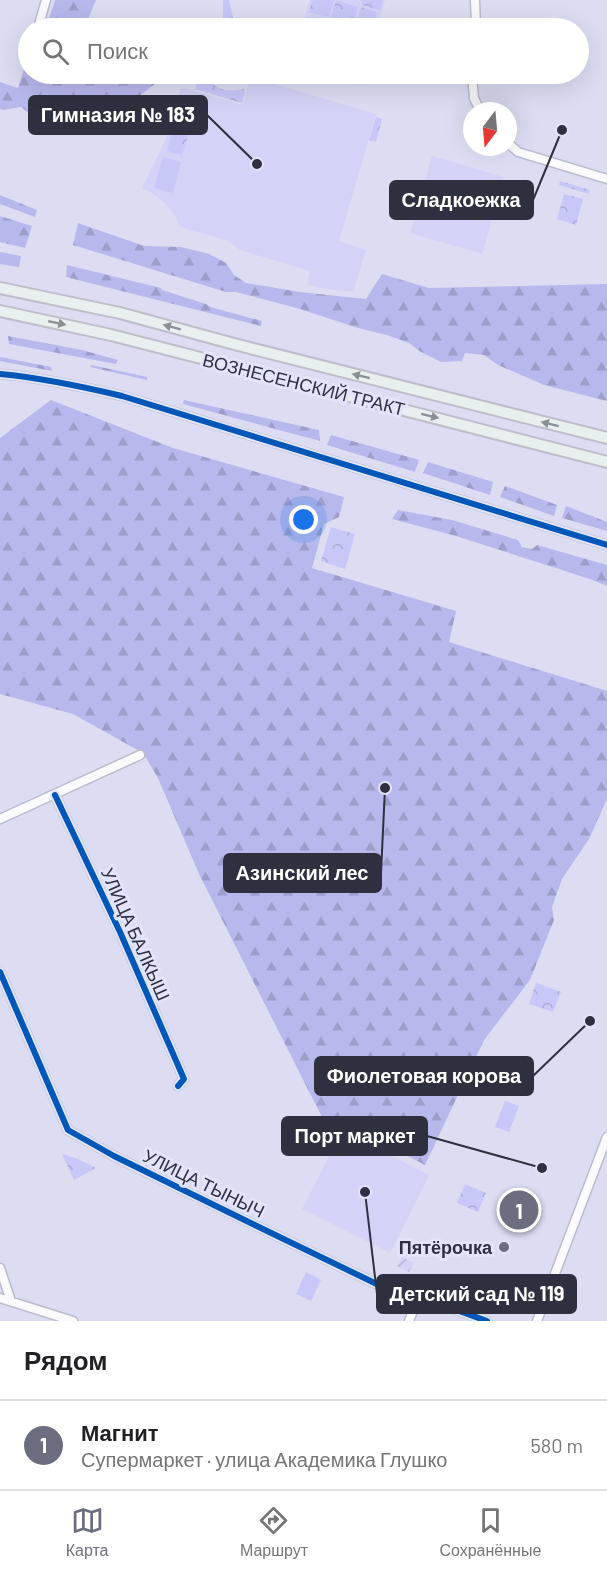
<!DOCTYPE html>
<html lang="ru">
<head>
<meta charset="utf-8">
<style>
	body { margin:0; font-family:Barlow,sans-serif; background:#f6f6f6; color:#202124 }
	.compass { position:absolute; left:463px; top:102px; width:54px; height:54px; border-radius:50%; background:#fff; box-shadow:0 6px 24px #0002; rotate:196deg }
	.you { position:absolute; left:304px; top:520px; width:21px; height:21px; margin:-15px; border:4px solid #fff; border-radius:50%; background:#1a73e8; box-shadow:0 0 0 9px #1a73e833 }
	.badge { display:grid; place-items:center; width:39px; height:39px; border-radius:50%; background:#6c6d7e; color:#fff; font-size:20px; font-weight:700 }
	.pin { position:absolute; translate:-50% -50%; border:3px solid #fff; box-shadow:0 2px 6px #0006 }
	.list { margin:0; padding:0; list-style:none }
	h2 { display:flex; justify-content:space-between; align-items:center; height:78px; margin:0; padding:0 24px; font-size:26px }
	h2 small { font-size:20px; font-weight:400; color:#757577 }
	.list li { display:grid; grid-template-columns:39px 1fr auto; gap:18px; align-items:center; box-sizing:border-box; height:90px; padding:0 24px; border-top:2px solid #e0e0e0 }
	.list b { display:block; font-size:22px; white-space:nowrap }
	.list p { margin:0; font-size:20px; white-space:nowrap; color:#757577 }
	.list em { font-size:20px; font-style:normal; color:#757577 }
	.icon { flex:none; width:33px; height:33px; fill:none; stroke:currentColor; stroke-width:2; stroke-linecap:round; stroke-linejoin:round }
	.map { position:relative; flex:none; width:607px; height:1321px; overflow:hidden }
	.search { position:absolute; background:#fff; box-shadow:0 6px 24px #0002; left:18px; right:18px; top:18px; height:66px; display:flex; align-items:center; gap:15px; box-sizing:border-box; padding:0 21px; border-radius:33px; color:#757577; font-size:22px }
	.sheet { height:168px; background:#fff }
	nav { display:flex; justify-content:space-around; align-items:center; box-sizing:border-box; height:84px; border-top:2px solid #e0e0e0; background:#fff; font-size:16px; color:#757577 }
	nav a { display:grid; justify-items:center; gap:3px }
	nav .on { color:#6c6d7e }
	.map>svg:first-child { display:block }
	.built { fill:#d2d3f6 }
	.industrial { fill:url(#industrial-furrows) }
	.grass { fill:url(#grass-dots) }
	.forest { fill:url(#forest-firs) }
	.park { fill:url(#park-crowns) }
	.pitch { fill:#c7c8f8 }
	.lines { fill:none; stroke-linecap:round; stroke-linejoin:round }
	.minor-casing { stroke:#bbc; stroke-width:11 }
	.major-casing { stroke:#bdbec9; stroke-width:14 }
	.minor { stroke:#fafafd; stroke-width:8 }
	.major { stroke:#e7efef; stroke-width:10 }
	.cycleway-casing { stroke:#e2e4fc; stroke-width:10 }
	.cycleway { stroke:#0057b8; stroke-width:6 }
	.oneway { fill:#8b9097 }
	.poi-dot { fill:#6c6d7e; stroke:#e2e4fc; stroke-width:2 }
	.labels { text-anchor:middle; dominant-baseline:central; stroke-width:6; stroke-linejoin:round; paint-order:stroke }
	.street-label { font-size:18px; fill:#2f303f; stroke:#e2e4fc }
	.poi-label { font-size:18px; font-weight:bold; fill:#2f303f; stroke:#e2e4fc; text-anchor:end }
	.leader { fill:none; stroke:#2f303f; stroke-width:2 }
	.callout-dot { fill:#2f303f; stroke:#e2e4fc; stroke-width:2 }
	.callout { fill:#2f303f; stroke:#2f303f; stroke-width:2 }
	.callout-label { font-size:20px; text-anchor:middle; font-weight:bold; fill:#fff }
</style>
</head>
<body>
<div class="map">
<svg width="607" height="1321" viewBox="0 0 607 1321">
	<defs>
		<pattern id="industrial-furrows" width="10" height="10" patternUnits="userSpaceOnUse" patternTransform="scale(1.5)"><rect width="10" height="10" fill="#d2d3f6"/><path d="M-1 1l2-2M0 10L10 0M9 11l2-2" fill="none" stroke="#b5b5d4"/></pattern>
		<pattern id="grass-dots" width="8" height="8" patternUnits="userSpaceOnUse" patternTransform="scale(1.5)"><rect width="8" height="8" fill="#c7c8f8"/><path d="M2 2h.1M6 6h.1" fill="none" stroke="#abacd6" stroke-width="1.8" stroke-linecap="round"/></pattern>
		<pattern id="forest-firs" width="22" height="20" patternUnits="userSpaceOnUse" patternTransform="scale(1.5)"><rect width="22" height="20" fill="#b7b8ec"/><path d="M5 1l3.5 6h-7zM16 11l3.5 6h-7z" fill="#9e9ecb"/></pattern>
		<pattern id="park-crowns" width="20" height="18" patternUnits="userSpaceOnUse" patternTransform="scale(1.5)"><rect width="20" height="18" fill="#c7c8f8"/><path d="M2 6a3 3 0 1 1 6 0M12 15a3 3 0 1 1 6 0" fill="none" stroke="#abacd6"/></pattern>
	</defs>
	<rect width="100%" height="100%" fill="#dcddf3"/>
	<path class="built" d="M 310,0 L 385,0 L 377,28 L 302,28 Z
		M 321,74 L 364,74 L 361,85 Z
		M 251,77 L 376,114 L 339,241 L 366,250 L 353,292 L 319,288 L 307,284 L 310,271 L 240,250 L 228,241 L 180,227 L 176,218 L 166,204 L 150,192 L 142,188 L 165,141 L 181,87 L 242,105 Z
		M 432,156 L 504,177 L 482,254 L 410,233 Z
		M 342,1131 L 429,1175 L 390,1253 L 302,1209 Z"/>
	<path class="industrial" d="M 402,1257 L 414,1263 L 409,1272 L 397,1266 Z"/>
	<path class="grass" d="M 560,181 L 590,190 L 589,194 L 559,185 Z"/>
	<path class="forest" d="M 55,0 L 96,0 L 87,21 L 104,28 L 46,28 Z
		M 28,63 L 28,74 L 152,74 L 155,84 L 122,109 L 69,126 L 40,122 L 21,107 L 3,110 L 0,109 L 0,82 L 18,88 L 25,66 Z
		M 0,195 L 37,210 L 35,217 L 0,204 Z
		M 0,216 L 32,226 L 25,248 L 0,242 Z
		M 78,223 L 144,246 L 181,247 L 209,254 L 226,263 L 234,275 L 246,283 L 300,292 L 366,299 L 382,274 L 429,288 L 607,284 L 607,401 L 544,385 L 498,365 L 484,355 L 465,353 L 462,361 L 441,362 L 421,352 L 409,343 L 387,335 L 358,328 L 300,309 L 236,292 L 226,292 L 73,245 Z
		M 0,252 L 21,256 L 19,267 L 0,264 Z
		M 67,265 L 161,288 L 162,290 L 206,304 L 210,307 L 262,321 L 261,326 L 66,277 Z
		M 8,336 L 82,350 L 118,360 L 116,364 L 9,344 Z
		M 0,357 L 51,367 L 52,371 L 0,361 Z
		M 91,365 L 147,377 L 147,380 L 90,367 Z
		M 51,400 L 173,448 L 344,497 L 339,517 L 324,524 L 312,568 L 456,611 L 449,642 L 607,691 L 607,799 L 589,839 L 562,879 L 552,907 L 554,920 L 530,980 L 484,1040 L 425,1165 L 342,1122 L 326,1125 L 199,874 L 158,778 L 143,753 L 73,714 L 0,694 L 0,438 Z
		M 184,400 L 319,430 L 320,441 L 183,404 Z
		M 331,435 L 419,460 L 415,472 L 327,445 Z
		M 428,462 L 493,482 L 490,495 L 423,473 Z
		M 505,486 L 557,505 L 554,516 L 500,497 Z
		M 566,506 L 607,522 L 607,531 L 562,518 Z
		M 398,510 L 452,520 L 518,540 L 522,547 L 532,549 L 537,545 L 607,565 L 607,586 L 590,579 L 456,536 L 392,519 Z"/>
	<path class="park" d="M 223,0 L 229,0 L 233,17 L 233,21 L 229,24 L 223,22 Z
		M 312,0 L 334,0 L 329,17 L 309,12 Z
		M 336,0 L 358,7 L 353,23 L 331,17 Z
		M 362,0 L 383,0 L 380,10 L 361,5 Z
		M 361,7 L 377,12 L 373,28 L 364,28 L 355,26 Z
		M 199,74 L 206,74 C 214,91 227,92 244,89 L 245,92 L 242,103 L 195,89 Z
		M 376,117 L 382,119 L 376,142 L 369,140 Z
		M 172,132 L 188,136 L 182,155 L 167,151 Z
		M 564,194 L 583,199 L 576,225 L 557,219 Z
		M 331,527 L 355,534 L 345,569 L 321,561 Z
		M 536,983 L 561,992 L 553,1012 L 529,1004 Z
		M 62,1154 L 78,1159 L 96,1168 L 74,1180 Z
		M 465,1184 L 486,1193 L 478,1212 L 457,1203 Z"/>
	<path class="pitch" d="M 163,157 L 181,162 L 173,193 L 154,188 Z
		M 505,1101 L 519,1106 L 509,1132 L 495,1127 Z
		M 306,1272 L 321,1280 L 311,1301 L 296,1294 Z"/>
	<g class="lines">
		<defs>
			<path id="minor" d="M 475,0 L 476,28
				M 38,28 L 46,0
				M 472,74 L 474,98 L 480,111
				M 508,143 L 518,152 L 607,179
				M 0,374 C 43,378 80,386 122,396 L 607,545
				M 55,795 L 120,932 L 184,1079 L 178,1086
				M 0,819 L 140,755
				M 0,972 L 68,1130 L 114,1156 L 265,1230 L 416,1303 L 440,1304 L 487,1321
				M 0,1268 L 11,1301
				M 0,1298 L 73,1321
				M 409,1321 L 416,1303
				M 537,1321 L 607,1137"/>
			<path id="major" d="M 0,288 L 120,313 L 238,345 L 607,438
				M 0,311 L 111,335 L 607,462"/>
		</defs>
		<use href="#minor" class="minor-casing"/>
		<use href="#major" class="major-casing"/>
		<use href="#minor" class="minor"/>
		<use href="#major" class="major"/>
		<defs>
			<path id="cycleway" d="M 0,374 C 43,378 80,386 122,396 L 607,545
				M 55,795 L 120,932 L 184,1079 L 178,1086
				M 0,972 L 68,1130 L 114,1156 L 265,1230 L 416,1303 L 440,1304 L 487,1321"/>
		</defs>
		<use href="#cycleway" class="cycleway-casing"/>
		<use href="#cycleway" class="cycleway"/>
	</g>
	<defs><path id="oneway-solid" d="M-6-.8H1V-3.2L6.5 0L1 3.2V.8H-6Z" transform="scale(1.5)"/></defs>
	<g class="oneway">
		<use href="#oneway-solid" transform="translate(57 323) rotate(12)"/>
		<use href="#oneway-solid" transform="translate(172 327) rotate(-165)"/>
		<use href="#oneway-solid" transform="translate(361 376) rotate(-166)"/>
		<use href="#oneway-solid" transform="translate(430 416) rotate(14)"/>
		<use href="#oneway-solid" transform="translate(550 424) rotate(-166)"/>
	</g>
	<circle class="poi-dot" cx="504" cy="1247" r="6"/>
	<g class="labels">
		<g class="street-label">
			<text transform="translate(304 384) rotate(14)">ВОЗНЕСЕНСКИЙ ТРАКТ</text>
			<text transform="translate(136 934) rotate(66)">УЛИЦА БАЛКЫШ</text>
			<text transform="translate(204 1183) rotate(26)">УЛИЦА ТЫНЫЧ</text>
		</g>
		<g class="poi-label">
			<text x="492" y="1247">Пятёрочка</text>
		</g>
	</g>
	<path class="leader" d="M257 164L207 115M562 130L533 200M385 788L381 873M590 1021L533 1076M542 1168L427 1136M365 1192L377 1294"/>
	<g class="callout-dot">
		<circle cx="257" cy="164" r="6"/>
		<circle cx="562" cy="130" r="6"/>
		<circle cx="385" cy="788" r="6"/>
		<circle cx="590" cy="1021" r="6"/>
		<circle cx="542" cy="1168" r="6"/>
		<circle cx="365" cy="1192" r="6"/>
	</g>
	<g class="callout">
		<rect x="29" y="96" width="178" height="38" rx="6"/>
		<rect x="390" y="181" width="143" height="38" rx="6"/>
		<rect x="224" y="854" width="157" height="38" rx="6"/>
		<rect x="315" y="1057" width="218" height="38" rx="6"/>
		<rect x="282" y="1117" width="145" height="38" rx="6"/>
		<rect x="377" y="1275" width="199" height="38" rx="6"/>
	</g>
	<g class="callout-label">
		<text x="118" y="122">Гимназия № 183</text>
		<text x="461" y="207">Сладкоежка</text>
		<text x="302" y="880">Азинский лес</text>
		<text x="424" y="1083">Фиолетовая корова</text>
		<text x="355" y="1143">Порт маркет</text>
		<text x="477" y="1301">Детский сад № 119</text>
	</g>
</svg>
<svg class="compass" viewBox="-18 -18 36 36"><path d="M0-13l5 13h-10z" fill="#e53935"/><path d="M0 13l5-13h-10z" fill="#757577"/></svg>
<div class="you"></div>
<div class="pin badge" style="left:519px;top:1210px">1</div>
<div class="search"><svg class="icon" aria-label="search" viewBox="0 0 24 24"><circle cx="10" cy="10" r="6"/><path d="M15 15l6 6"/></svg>Поиск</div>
</div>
<section class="sheet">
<h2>Рядом<small></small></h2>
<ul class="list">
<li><span class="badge">1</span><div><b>Магнит</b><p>Супермаркет · улица Академика Глушко</p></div><em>580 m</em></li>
</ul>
</section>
<nav>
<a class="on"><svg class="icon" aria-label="map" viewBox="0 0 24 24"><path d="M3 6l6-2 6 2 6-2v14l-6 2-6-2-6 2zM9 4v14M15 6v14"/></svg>Карта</a>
<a><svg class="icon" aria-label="directions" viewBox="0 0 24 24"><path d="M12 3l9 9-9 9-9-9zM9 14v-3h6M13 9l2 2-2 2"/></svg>Маршрут</a>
<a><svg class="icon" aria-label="saved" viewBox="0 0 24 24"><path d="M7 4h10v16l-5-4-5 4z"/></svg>Сохранённые</a>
</nav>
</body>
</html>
